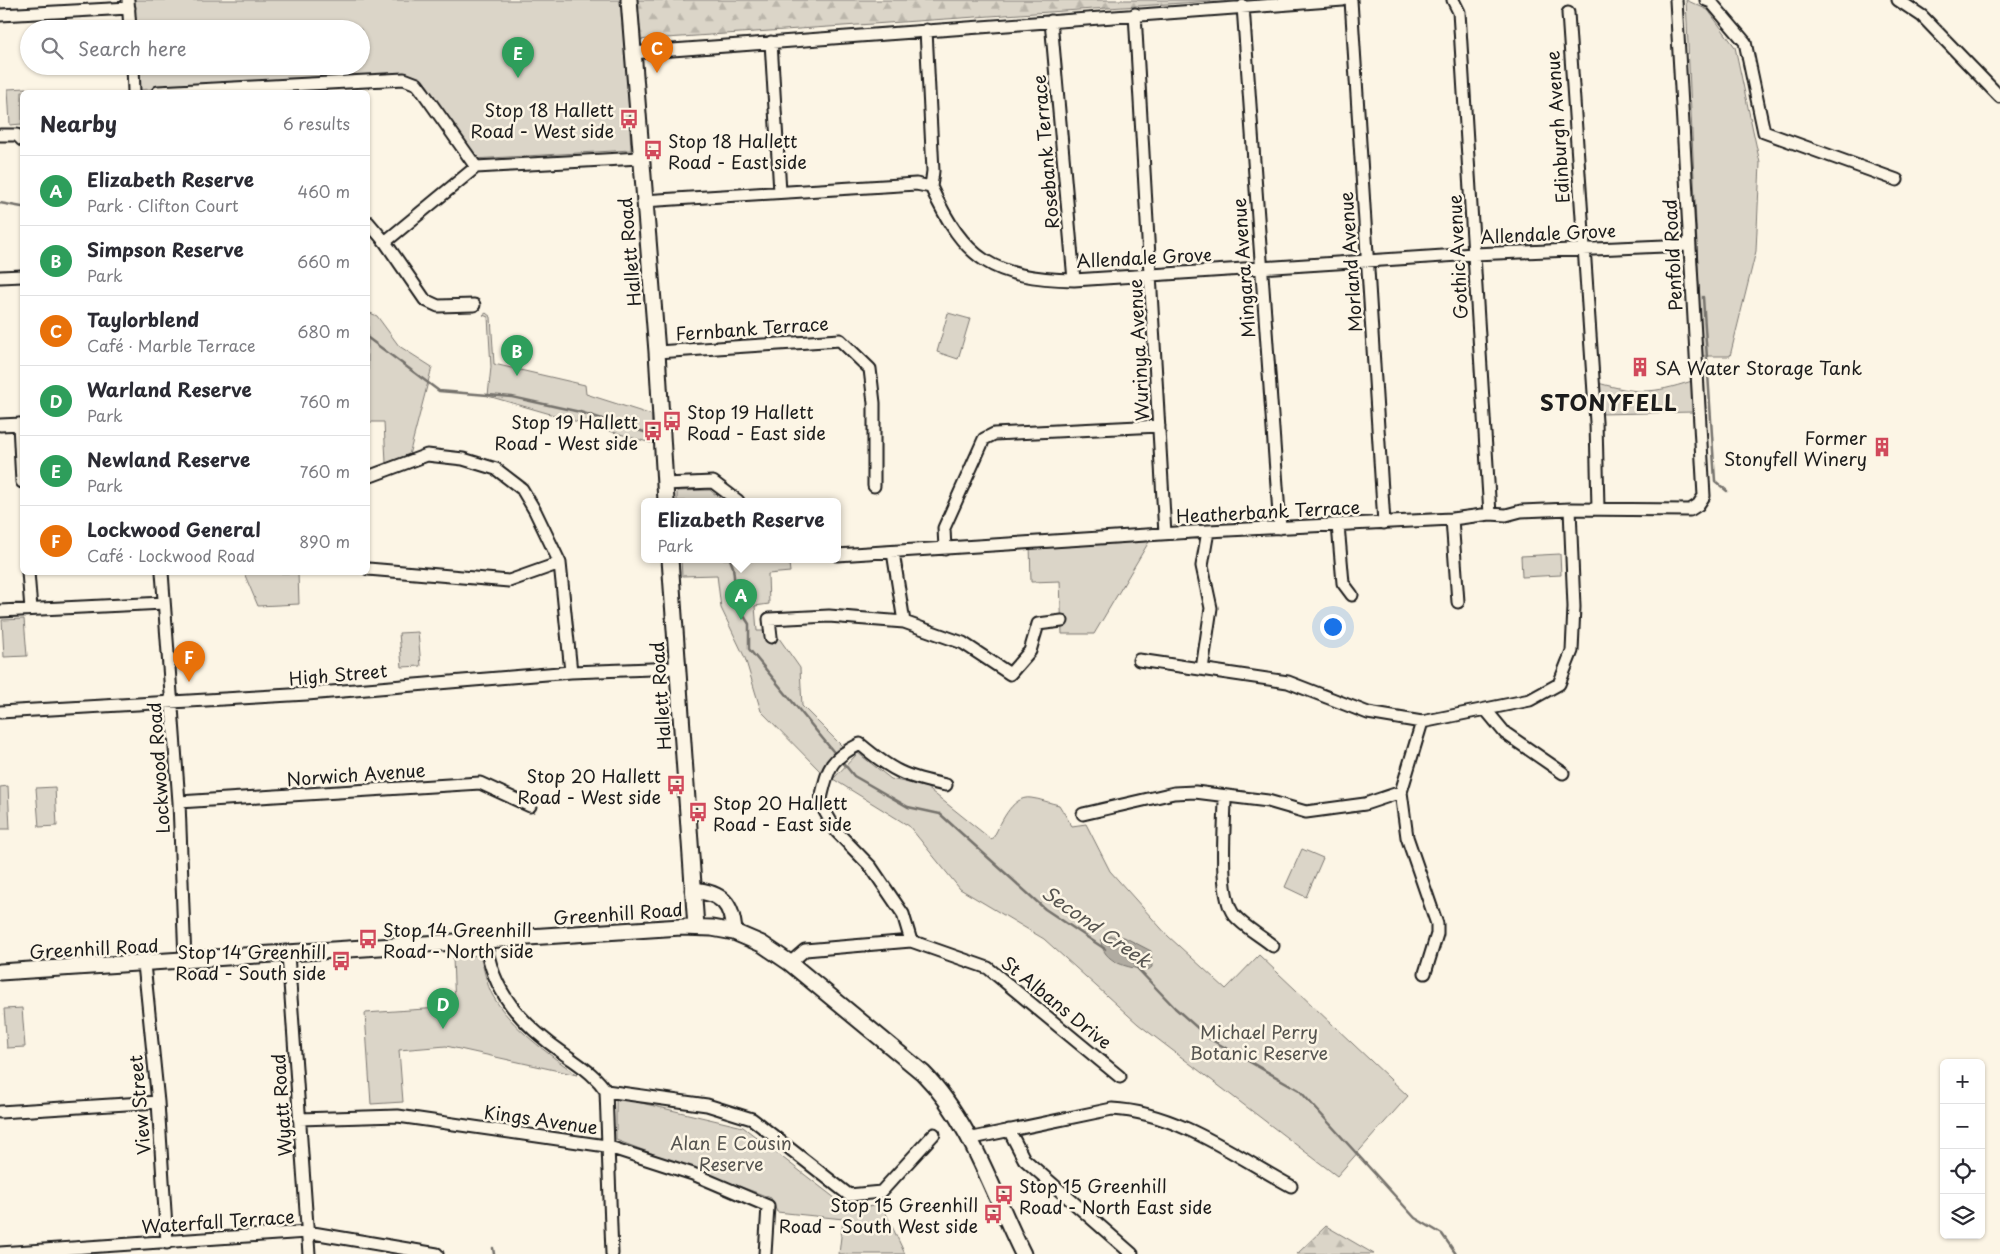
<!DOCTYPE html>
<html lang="en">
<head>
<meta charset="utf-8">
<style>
	body { margin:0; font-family:"Playpen Sans",sans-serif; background:#f7f7f7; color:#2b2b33 }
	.controls { position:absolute; right:15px; bottom:15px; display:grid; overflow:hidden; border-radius:8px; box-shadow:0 1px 4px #0004 }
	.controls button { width:45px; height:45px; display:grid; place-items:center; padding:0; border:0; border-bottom:1px solid #e1e1e2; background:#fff; color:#2b2b33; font:25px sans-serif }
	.you { position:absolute; left:1332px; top:626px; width:18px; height:18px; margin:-12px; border:4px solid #fff; border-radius:50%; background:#1a73e8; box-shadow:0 0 0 8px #1a73e833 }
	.badge { display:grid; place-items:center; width:32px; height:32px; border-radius:50%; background:#1a73e8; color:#fff; font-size:16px; font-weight:700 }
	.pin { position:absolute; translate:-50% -41px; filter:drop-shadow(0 1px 2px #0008) }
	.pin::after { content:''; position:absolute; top:26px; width:18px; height:15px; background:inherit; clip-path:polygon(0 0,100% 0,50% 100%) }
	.popup { position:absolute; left:641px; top:498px; width:200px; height:65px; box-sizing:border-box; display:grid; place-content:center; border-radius:8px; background:#fff; filter:drop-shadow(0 1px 4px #0005); font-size:16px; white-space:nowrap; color:#7c7c81 }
	.popup b { font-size:19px; color:#2b2b33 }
	.popup::after { content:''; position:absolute; left:50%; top:100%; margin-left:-10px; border:10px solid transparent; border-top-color:#fff }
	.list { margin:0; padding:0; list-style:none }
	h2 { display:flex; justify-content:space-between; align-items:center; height:65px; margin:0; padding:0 20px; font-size:21px }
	h2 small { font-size:16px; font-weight:400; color:#7c7c81 }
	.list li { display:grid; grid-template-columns:32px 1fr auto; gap:15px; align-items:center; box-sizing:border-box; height:70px; padding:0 20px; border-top:1px solid #e1e1e2 }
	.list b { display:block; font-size:19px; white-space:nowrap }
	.list p { margin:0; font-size:16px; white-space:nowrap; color:#7c7c81 }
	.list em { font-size:16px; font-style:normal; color:#7c7c81 }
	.icon { flex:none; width:28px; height:28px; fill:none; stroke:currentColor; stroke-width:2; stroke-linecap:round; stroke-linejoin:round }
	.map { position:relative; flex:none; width:2000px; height:1254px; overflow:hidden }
	.search { position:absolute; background:#fff; box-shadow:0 1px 4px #0004; left:20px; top:20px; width:350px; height:55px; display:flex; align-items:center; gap:12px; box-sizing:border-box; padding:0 18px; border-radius:28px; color:#7c7c81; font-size:19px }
	.panel { position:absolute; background:#fff; box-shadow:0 1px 4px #0004; left:20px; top:90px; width:350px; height:485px; border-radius:8px }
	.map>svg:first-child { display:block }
	.green { fill:#dbd5c8; stroke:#7c7872 }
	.forest { fill:url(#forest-firs); stroke:#7c7872 }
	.water { fill:#b0aba1; stroke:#75726c }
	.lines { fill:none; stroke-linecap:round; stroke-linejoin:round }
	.stream { stroke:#75726c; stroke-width:2.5 }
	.minor-casing { stroke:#1c1c1c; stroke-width:15 }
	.major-casing { stroke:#1c1c1c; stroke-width:19 }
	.minor { stroke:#fcf5e5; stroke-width:11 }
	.major { stroke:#fcf5e5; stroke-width:15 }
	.labels { text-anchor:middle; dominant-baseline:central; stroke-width:5; stroke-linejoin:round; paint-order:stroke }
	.poi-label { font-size:18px; fill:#1c1c1c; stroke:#fcf5e5; text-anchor:end }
	.street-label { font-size:18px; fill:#1c1c1c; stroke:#fcf5e5 }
	.park-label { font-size:18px; fill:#555450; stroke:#fcf5e5 }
	.water-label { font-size:19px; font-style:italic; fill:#575551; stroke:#fcf5e5 }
	.district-label { font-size:22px; font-weight:bold; letter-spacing:1px; fill:#1c1c1c; stroke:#fcf5e5 }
</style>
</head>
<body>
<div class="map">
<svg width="2000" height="1254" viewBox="0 0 2000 1254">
	<defs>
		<pattern id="forest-firs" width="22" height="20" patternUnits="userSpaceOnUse" patternTransform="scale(1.25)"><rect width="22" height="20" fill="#dbd5c8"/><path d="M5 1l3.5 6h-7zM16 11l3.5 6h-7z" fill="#bbb6ab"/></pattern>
	</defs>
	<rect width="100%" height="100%" fill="#fcf5e5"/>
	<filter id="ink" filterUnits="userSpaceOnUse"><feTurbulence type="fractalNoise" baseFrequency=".02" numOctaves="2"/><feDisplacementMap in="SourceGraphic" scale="10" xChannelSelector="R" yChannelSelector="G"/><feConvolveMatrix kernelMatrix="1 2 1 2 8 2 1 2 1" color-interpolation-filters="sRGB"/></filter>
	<g filter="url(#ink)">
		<path class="green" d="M 131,0 L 623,0 L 631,150 L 473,159 L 424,86 L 401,73 L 137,90 L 136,66 L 361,66 L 361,29 L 133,29 Z
			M 1686,0 L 1708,10 L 1735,47 L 1760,163 L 1756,251 L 1730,356 L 1702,356 Z
			M 26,88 L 26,92 L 22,92 L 22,124 L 10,125 L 8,89 Z
			M 368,312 L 377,316 L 399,346 L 432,367 L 409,455 L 386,463 L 384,422 L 368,422 Z
			M 486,313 L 491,317 L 494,364 L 585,385 L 586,394 L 652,415 L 651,443 L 488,396 L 491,367 L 488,317 L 483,315 Z
			M 948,313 L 970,319 L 958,359 L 937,352 Z
			M 1692,381 L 1693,412 L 1600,414 L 1598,383 C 1639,394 1651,394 1692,381 Z
			M 710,490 L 723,501 L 677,501 L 677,491 Z
			M 1153,535 L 1094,634 L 1062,634 L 1060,581 L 1031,582 L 1030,544 Z
			M 1560,554 L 1561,575 L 1522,577 L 1521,556 Z
			M 681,559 L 785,559 L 789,563 L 790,572 L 768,574 L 769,604 L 755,606 L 757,631 L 774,631 L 800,668 L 802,706 L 842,746 L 820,771 L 761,711 L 745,658 L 721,608 L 717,575 L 682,576 Z
			M 244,573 L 298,573 L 299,604 L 258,606 Z
			M 24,619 L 27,656 L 4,657 L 2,620 Z
			M 418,632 L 421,666 L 402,667 L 399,633 Z
			M 858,753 L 891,779 L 926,787 L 992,840 C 1000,826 1011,795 1031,798 C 1040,799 1050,803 1059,805 L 1072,826 L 1086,824 L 1110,871 L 1168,936 L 1226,989 L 1259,955 L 1408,1096 L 1337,1176 L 1138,1024 L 1044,939 L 960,889 L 909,826 L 833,779 Z
			M 8,786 L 10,829 L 0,829 L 0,787 Z
			M 55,787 L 57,826 L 39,827 L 36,788 Z
			M 1302,849 L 1323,858 L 1306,897 L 1285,887 Z
			M 480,955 C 484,968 486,984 493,996 C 512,1029 547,1052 577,1075 L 446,1046 L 399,1050 L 403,1102 L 371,1104 L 365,1013 L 455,1007 L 453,958 Z
			M 22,1008 L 25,1047 L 7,1048 L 4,1009 Z
			M 616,1097 L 743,1127 L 849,1209 L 882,1205 L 905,1254 L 839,1254 L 843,1219 L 777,1212 L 771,1198 L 616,1140 Z"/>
		<path class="forest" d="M 634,0 L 1226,0 L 637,40 Z
			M 1326,1226 L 1374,1254 L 1297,1254 Z"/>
		<path class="water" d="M 1111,936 L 1124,937 L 1151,951 L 1152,967 L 1148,970 C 1129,968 1102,963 1101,940 Z"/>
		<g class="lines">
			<path class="stream" d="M 0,203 L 22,207
				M 1703,297 L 1715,481 L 1727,491
				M 368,338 L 439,391 L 512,397 L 580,412 L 654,435 L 655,443
				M 730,559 L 733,567 L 737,605 L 749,624 L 749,649 L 837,756
				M 841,760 L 854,776 L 908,807 L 940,814 L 1045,909 L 1105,949
				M 1137,968 L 1175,1008 L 1210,1039 L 1299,1090 L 1415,1218 L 1442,1234 L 1456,1254
				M 493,1248 L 494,1254"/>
			<defs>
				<path id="minor" d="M 128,0 L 130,29
					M 1351,0 L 1384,523
					M 1453,0 L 1459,12 L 1490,514
					M 1706,0 L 1711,2 L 1745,42 L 1764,132 L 1897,180
					M 1898,0 L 1922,16 L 2000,97
					M 1243,6 L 1280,528
					M 1568,13 L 1596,422 L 1598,509
					M 1135,14 L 1165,534
					M 0,15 L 129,8
					M 1051,21 L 1074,280
					M 926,30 L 933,171 L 931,187
					M 771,42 L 780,192
					M 632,53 L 1343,0
					M 133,66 L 134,92
					M 158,92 L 404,79 L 417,84 L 423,92 L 476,167 L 640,158
					M 0,135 L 17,135 L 22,140
					M 643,201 L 916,184 L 931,187 C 965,261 993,278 1074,280 L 1474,254 L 1688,245
					M 368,222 L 385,242 L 425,300 L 438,306 L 474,305
					M 385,242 L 476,167
					M 0,277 L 22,276
					M 657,352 L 840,340 L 870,369 L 874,403 L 874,486
					M 19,424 L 22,482
					M 0,425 L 22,424
					M 368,477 L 427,455 L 463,459 L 496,469 L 522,489 L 535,511 L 560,563 L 571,672
					M 664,484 L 713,482 L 738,501
					M 1452,519 L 1458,602
					M 1338,525 L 1343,583 L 1352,595
					M 945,549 L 944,528 L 984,439 L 994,434 L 1159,426
					M 893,552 L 904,622
					M 837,555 L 1208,531 L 1452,519 L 1490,514 L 1506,515 L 1521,511 L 1570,509 L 1690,510 L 1698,505 L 1704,496 L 1676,0
					M 368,569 L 509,581 L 560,563
					M 28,572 L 31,609
					M 162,572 L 179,802 L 185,961
					M 0,611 L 164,603
					M 771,637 L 769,619 L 829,616 L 904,622 L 963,643 L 1010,674 L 1030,651 L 1038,624 L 1062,621
					M 1139,660 L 1288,682 L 1368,713 L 1422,722 L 1530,700 L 1559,684 L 1572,651 L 1574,607 L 1570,509
					M 1202,669 L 1211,608 L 1202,566 L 1208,531
					M 1486,710 L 1505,733 L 1563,773
					M 0,712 L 307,694 L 571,672 L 678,668
					M 1422,722 L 1401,792 L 1407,837 L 1437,924 L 1437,934 L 1425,973
					M 1225,798 C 1225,824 1218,895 1234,915 C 1244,927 1261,936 1273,946
					M 179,802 L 480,783 L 530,806
					M 1083,814 L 1174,793 L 1195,792 L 1268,801 L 1306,812 L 1365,804 L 1401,792
					M 486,941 C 491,992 523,1025 563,1053 C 579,1065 595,1074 606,1091 L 707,1105 L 752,1119 L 849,1195 L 881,1192 L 934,1134
					M 911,941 L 988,968 L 1120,1077
					M 288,954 L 309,1254
					M 790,963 L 805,950 L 911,941 L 903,914 L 871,867 L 837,832 L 820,803 C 828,770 827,760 860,744 C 892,771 905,777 946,785
					M 144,964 L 158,1102 L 167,1243
					M 606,1091 L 612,1254
					M 0,1112 L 158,1102
					M 299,1119 L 398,1116 L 606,1146 L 693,1174 L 768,1206 L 765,1254
					M 1009,1130 L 1024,1159 L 1132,1254
					M 968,1139 L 1112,1109 C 1176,1112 1236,1156 1291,1186
					M 0,1253 L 307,1232 L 437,1254"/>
				<path id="major" d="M 629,0 L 657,352 L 666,501
					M 670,559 L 696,927
					M 693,890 C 722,893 732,903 734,932
					M 0,972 L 681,927 L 712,928 L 734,932 L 762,944 L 790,963 L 923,1073 C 971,1121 993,1194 1023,1254"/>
			</defs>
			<use href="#minor" class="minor-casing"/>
			<use href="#major" class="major-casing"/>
			<use href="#minor" class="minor"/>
			<use href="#major" class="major"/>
		</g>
	</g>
	<defs>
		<symbol id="bus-bare" viewBox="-9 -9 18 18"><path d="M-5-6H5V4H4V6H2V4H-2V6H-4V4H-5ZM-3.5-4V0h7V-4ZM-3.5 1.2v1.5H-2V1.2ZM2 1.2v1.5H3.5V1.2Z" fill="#d1495b" stroke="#fcf5e5" stroke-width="2.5" paint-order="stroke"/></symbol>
		<symbol id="building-bare" viewBox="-9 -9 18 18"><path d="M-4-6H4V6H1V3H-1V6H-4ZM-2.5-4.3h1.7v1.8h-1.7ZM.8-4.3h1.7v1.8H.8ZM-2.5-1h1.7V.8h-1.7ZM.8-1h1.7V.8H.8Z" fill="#d1495b" stroke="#fcf5e5" stroke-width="2.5" paint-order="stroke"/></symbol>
	</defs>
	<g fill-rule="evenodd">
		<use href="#bus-bare" x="615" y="105" width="28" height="28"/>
		<use href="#bus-bare" x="639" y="136" width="28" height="28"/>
		<use href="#building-bare" x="1626" y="353" width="28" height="28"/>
		<use href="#bus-bare" x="658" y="407" width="28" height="28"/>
		<use href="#bus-bare" x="639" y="417" width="28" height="28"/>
		<use href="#building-bare" x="1868" y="433" width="28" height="28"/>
		<use href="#bus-bare" x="662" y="771" width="28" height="28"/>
		<use href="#bus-bare" x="684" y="798" width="28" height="28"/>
		<use href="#bus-bare" x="354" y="925" width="28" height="28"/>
		<use href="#bus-bare" x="327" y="947" width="28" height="28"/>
		<use href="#bus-bare" x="990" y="1181" width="28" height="28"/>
		<use href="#bus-bare" x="979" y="1200" width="28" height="28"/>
	</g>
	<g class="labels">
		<g class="poi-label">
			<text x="614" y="109">Stop 18 Hallett<tspan x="614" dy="21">Road - West side</tspan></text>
			<text x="668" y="140" text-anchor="start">Stop 18 Hallett<tspan x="668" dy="21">Road - East side</tspan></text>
			<text x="1655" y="367" text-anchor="start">SA Water Storage Tank</text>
			<text x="687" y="411" text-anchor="start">Stop 19 Hallett<tspan x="687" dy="21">Road - East side</tspan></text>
			<text x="638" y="421">Stop 19 Hallett<tspan x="638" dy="21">Road - West side</tspan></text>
			<text x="1867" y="437">Former<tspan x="1867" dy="21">Stonyfell Winery</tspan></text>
			<text x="661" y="775">Stop 20 Hallett<tspan x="661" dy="21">Road - West side</tspan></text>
			<text x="713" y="802" text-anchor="start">Stop 20 Hallett<tspan x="713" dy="21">Road - East side</tspan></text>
			<text x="383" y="929" text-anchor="start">Stop 14 Greenhill<tspan x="383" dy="21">Road - North side</tspan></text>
			<text x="326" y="951">Stop 14 Greenhill<tspan x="326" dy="21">Road - South side</tspan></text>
			<text x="1019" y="1185" text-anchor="start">Stop 15 Greenhill<tspan x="1019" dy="21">Road - North East side</tspan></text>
			<text x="978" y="1204">Stop 15 Greenhill<tspan x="978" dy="21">Road - South West side</tspan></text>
		</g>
		<g class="street-label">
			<text transform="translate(1557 127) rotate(-94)">Edinburgh Avenue</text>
			<text transform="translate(1045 152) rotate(-95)">Rosebank Terrace</text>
			<text transform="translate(1548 233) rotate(-3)">Allendale Grove</text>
			<text transform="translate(629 252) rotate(-95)">Hallett Road</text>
			<text transform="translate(1672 255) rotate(-93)">Penfold Road</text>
			<text transform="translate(1144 257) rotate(-3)">Allendale Grove</text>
			<text transform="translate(1457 257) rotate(-93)">Gothic Avenue</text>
			<text transform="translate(1350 262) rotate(-94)">Morland Avenue</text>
			<text transform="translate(1243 268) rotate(-94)">Mingara Avenue</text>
			<text transform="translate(752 328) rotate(-4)">Fernbank Terrace</text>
			<text transform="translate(1138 350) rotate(-93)">Wurinya Avenue</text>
			<text transform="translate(1268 511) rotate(-3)">Heatherbank Terrace</text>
			<text transform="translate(338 674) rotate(-5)">High Street</text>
			<text transform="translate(660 696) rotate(-94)">Hallett Road</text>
			<text transform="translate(158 768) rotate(-94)">Lockwood Road</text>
			<text transform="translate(356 774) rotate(-4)">Norwich Avenue</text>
			<text transform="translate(618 913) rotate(-4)">Greenhill Road</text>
			<text transform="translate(94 948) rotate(-3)">Greenhill Road</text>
			<text transform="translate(1057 1002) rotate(39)">St Albans Drive</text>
			<text transform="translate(139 1105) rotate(-95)">View Street</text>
			<text transform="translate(281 1105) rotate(-94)">Wyatt Road</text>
			<text transform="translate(541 1119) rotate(8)">Kings Avenue</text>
			<text transform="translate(218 1221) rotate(-4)">Waterfall Terrace</text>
		</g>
		<g class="park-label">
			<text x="1259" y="1031">Michael Perry<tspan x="1259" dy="21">Botanic Reserve</tspan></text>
			<text x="731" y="1142">Alan E Cousin<tspan x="731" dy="21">Reserve</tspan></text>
		</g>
		<g class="water-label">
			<text transform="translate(1097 926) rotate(35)">Second Creek</text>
		</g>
		<g class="district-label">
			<text x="1609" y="401">STONYFELL</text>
		</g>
	</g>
</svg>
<div class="controls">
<button>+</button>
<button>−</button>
<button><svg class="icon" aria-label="locate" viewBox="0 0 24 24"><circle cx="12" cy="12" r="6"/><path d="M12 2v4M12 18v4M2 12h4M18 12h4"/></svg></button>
<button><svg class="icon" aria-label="layers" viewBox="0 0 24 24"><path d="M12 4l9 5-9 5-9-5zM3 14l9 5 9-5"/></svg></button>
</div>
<div class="you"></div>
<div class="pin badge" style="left:741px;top:620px;background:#2e9e5b">A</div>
<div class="popup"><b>Elizabeth Reserve</b>Park</div>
<div class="pin badge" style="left:517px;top:376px;background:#2e9e5b">B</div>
<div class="pin badge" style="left:657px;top:73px;background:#e8710a">C</div>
<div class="pin badge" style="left:443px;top:1029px;background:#2e9e5b">D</div>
<div class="pin badge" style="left:518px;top:78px;background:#2e9e5b">E</div>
<div class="pin badge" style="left:189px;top:682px;background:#e8710a">F</div>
<div class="search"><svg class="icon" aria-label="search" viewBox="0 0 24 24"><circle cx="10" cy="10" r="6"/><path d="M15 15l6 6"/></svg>Search here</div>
<section class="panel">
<h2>Nearby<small>6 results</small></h2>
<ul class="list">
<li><span class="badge" style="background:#2e9e5b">A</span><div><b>Elizabeth Reserve</b><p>Park · Clifton Court</p></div><em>460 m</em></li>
<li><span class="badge" style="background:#2e9e5b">B</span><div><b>Simpson Reserve</b><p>Park</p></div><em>660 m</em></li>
<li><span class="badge" style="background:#e8710a">C</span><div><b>Taylorblend</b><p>Café · Marble Terrace</p></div><em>680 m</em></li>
<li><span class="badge" style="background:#2e9e5b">D</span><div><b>Warland Reserve</b><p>Park</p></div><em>760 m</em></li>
<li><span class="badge" style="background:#2e9e5b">E</span><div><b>Newland Reserve</b><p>Park</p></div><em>760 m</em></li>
<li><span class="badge" style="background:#e8710a">F</span><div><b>Lockwood General</b><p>Café · Lockwood Road</p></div><em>890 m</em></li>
</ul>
</section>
</div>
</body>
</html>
